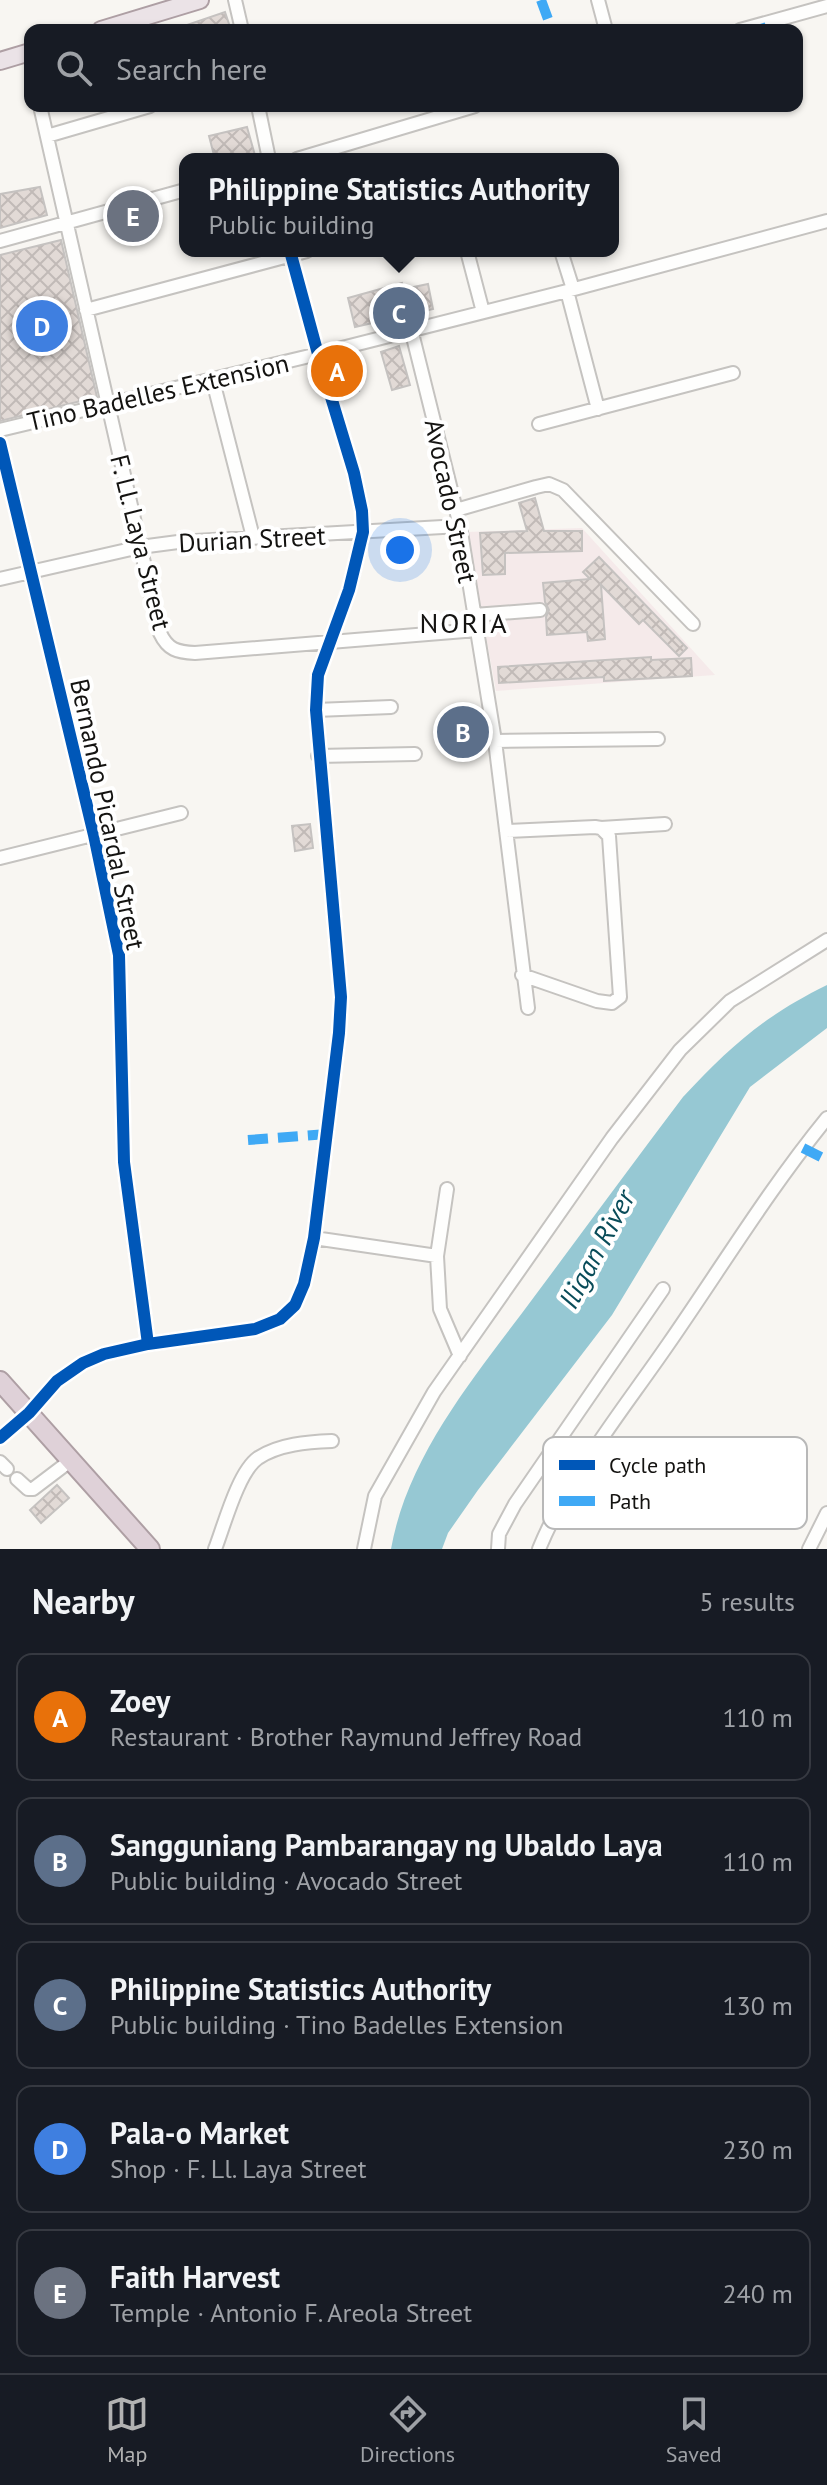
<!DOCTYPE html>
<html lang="en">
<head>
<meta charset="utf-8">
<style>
	body { margin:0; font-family:"PT Sans",sans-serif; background:#20242c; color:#f1f3f6 }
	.you { position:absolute; left:400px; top:550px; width:28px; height:28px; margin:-20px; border:6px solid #fff; border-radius:50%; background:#1a73e8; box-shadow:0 0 0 12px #1a73e833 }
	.badge { display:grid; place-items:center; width:52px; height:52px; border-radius:50%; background:#b2b2b2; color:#fff; font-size:26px; font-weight:700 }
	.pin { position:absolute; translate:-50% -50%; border:4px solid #fff; box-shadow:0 2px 8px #0006 }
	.popup { position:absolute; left:179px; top:153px; width:440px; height:104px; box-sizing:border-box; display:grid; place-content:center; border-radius:16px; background:#171b24; filter:drop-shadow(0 2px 6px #0005); font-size:26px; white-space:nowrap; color:#9ea1a6 }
	.popup b { font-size:30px; color:#f1f3f6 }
	.popup::after { content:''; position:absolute; left:50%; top:100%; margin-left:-16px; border:16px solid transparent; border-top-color:#171b24 }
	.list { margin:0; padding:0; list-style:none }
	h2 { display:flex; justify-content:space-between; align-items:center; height:104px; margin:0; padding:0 32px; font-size:34px }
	h2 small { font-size:26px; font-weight:400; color:#9ea1a6 }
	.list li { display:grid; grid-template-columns:52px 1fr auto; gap:24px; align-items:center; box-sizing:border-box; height:128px; margin:0 16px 16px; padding:0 16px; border:2px solid #363941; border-radius:16px }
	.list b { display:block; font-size:30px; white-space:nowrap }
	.list p { margin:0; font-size:26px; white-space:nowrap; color:#9ea1a6 }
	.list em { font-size:26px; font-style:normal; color:#9ea1a6 }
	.icon { flex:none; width:44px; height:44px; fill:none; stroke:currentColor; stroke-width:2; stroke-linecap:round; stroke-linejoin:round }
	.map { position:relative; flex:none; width:827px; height:1549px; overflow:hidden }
	.search { position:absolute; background:#171b24; box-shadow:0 2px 6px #0004; left:24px; right:24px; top:24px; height:88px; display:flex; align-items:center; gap:20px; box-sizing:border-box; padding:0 28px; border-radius:16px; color:#9ea1a6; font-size:30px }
	.sheet { height:824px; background:#171b24 }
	nav { display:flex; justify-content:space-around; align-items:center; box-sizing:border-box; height:112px; border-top:2px solid #363941; background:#171b24; font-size:22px; color:#9ea1a6 }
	nav a { display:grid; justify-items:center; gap:4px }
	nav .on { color:#b2b2b2 }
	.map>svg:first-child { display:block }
	.education { fill:#f5eaea }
	.water { fill:#96c8d3 }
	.building { fill:url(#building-cross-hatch); stroke:#c5c2c0; stroke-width:2 }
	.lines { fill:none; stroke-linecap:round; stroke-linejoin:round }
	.minor-casing { stroke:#c5c3c0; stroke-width:16 }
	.major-casing { stroke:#ae9fa4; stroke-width:20 }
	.highway-casing { stroke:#ae9fa4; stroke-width:22 }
	.minor { stroke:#fefefd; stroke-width:12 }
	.major { stroke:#ebe3e7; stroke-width:16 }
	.highway { stroke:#dfd1d8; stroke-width:18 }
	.quiet { stroke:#3fa9f5; stroke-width:10; stroke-dasharray:20 10; stroke-linecap:butt }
	.cycleway-casing { stroke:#fff; stroke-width:17 }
	.cycleway { stroke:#0057b8; stroke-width:12 }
	.labels { text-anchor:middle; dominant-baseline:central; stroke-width:8; stroke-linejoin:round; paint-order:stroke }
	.street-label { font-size:26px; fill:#141311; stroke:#fff }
	.neighbourhood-label { font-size:28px; letter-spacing:2px; fill:#141311; stroke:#fff }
	.water-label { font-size:28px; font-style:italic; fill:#094c59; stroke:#fff }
	.key { fill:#fff; stroke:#b8b8b8; stroke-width:2 }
	.key-label { font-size:22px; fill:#141311 }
</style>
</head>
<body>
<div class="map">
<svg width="827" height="1549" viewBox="0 0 827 1549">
	<defs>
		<pattern id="building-cross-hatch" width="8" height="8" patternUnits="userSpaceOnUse" patternTransform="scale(2)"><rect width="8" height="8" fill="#e2dad6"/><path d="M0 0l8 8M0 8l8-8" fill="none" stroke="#c1bab7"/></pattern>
	</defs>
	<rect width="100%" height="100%" fill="#f8f6f2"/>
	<path class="education" d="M 582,528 L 715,675 L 496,691 L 467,532 Z"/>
	<path class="water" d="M 827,985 L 827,1028 L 750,1087 L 612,1315 L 478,1490 L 448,1533 L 442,1549 L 391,1549 C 408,1453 478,1373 534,1297 C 584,1230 633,1163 683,1097 C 731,1046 764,1016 827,985 Z"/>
	<path class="building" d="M 225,12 L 231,30 L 179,30 L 178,28 Z
		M 247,127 L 256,159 L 215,159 L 209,136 Z
		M 40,187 L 47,215 L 0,228 L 0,194 Z
		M 61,240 L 97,397 L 0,421 L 0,255 Z
		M 402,283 L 404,289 L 428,284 L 433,309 L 355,327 L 348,298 Z
		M 399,346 L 410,385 L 392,390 L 381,352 Z
		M 352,364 L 359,391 L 340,396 L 333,369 Z
		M 535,498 L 544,531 L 582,531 L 582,551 L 505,553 L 505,574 L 483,575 L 480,533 L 527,531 L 519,503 Z
		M 599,557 L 687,648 L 679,656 L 643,620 L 639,624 L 601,585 L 605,639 L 588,641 L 587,632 L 547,635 L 546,617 L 549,610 L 545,602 L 543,583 L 590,579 L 583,572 Z
		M 651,657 L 651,660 L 691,658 L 692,676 L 604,681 L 604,677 L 499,683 L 498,667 Z
		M 464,717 L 466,735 L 444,737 L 442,719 Z
		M 310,824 L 313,848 L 295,851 L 292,826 Z
		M 57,1485 L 69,1498 L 41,1523 L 30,1510 Z"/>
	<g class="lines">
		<defs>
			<path id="minor" d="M 235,0 L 242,30
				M 598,0 L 606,30
				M 740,30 L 827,6
				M 40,106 L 160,633 C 168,650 177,652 195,653 L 477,630
				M 258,106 L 269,159
				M 47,136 L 150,106
				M 297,159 L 475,106
				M 0,241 L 185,190
				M 467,251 L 483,312
				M 561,251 L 573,289
				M 567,291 L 598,409
				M 86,310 L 307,251
				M 411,329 L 460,526 L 495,741 L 528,1008
				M 213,381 L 253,537
				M 539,424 L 733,373
				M 0,430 L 318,354 L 567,291 L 827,221
				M 0,443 L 94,835 L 119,955 L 124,1162 L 148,1344
				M 456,510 L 536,487 L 549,484 L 563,490 L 693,624
				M 0,579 L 140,547 L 178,542 L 460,526
				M 474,615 L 540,610
				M 316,710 L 391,707
				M 495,741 L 658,739
				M 318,756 L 415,754
				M 601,828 L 665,824
				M 506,831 L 595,827 L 601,828 L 609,836 L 620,997 L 612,1003 L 597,1001 L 522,975
				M 0,858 L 181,813
				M 447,1189 L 437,1256 L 440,1309 L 460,1356
				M 314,1238 L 437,1256
				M 0,1438 L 29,1413 L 57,1381 L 83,1363 L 104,1354 L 148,1344 L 255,1329 L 280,1319 L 295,1305 L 304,1284 L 314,1238 L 339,1033 L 341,997 L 316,710 L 318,675 L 349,590 L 363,532 L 362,511 L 354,473 L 318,354 L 290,251
				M 0,1462 L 7,1469
				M 17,1479 L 28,1489 L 33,1489 L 70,1461
				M 215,1549 C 224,1526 238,1472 258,1458 C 279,1444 308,1442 332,1441
				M 364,1549 L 375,1496 L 434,1392 L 612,1138 L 680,1050 L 730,1001 L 827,940
				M 498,1549 L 499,1534 L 515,1504 L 663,1289
				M 539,1549 C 570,1474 623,1410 669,1343 C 721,1268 769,1189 827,1118
				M 809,1549 L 827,1513"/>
			<path id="major" d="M 101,30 L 200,0
				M 0,61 L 30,52"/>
			<path id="highway" d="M 0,1381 L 150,1549"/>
		</defs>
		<use href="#minor" class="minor-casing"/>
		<use href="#major" class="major-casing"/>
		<use href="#highway" class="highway-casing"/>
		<use href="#minor" class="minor"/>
		<use href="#major" class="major"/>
		<use href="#highway" class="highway"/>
		<path class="quiet" d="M 541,0 L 552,30
			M 760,24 L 762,30
			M 248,1140 L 327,1134
			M 803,1148 L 827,1160"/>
		<defs>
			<path id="cycleway" d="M 0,443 L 94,835 L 119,955 L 124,1162 L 148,1344
				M 0,1438 L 29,1413 L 57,1381 L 83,1363 L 104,1354 L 148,1344 L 255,1329 L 280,1319 L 295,1305 L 304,1284 L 314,1238 L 339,1033 L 341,997 L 316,710 L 318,675 L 349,590 L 363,532 L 362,511 L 354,473 L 318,354 L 290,251"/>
		</defs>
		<use href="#cycleway" class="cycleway-casing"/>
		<use href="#cycleway" class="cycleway"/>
	</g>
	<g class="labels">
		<g class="street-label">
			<text transform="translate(158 392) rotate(-13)">Tino Badelles Extension</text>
			<text transform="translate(451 501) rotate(78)">Avocado Street</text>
			<text transform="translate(252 539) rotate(-3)">Durian Street</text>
			<text transform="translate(141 542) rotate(76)">F. Ll. Laya Street</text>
			<text transform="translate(108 814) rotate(78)">Bernando Picardal Street</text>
		</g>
		<g class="neighbourhood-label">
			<text x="464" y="622">NORIA</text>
		</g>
		<g class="water-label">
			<text transform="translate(596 1249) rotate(-62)">Iligan River</text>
		</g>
	</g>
	<rect x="543" y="1437" width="264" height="92" rx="12" class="key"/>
	<rect x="559" y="1460" width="36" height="10" fill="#0057b8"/>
	<rect x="559" y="1496" width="36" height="10" fill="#3fa9f5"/>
	<g class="key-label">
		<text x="609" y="1473">Cycle path</text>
		<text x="609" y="1509">Path</text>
	</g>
</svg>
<div class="you"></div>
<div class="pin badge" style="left:337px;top:371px;background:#e8710a">A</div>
<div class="pin badge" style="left:463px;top:732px;background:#5c6f8a">B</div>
<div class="pin badge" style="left:399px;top:313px;background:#5c6f8a">C</div>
<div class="popup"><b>Philippine Statistics Authority</b>Public building</div>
<div class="pin badge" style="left:42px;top:326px;background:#3f7fe0">D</div>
<div class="pin badge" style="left:133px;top:216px;background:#6b7280">E</div>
<div class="search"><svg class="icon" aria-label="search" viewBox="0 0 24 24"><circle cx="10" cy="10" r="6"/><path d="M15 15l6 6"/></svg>Search here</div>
</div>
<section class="sheet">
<h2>Nearby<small>5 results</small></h2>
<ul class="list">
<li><span class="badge" style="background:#e8710a">A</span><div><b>Zoey</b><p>Restaurant · Brother Raymund Jeffrey Road</p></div><em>110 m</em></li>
<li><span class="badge" style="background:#5c6f8a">B</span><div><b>Sangguniang Pambarangay ng Ubaldo Laya</b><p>Public building · Avocado Street</p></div><em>110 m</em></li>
<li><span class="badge" style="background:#5c6f8a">C</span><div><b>Philippine Statistics Authority</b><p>Public building · Tino Badelles Extension</p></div><em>130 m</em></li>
<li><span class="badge" style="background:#3f7fe0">D</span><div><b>Pala-o Market</b><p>Shop · F. Ll. Laya Street</p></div><em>230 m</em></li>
<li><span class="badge" style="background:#6b7280">E</span><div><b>Faith Harvest</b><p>Temple · Antonio F. Areola Street</p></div><em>240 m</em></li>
</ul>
</section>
<nav>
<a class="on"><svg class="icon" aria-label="map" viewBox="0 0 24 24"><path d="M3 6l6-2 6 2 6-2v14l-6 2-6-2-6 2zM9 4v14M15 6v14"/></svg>Map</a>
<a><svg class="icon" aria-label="directions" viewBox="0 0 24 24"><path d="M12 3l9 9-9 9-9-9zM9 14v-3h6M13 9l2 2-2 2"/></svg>Directions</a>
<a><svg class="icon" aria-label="saved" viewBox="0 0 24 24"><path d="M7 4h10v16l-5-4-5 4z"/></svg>Saved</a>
</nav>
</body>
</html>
